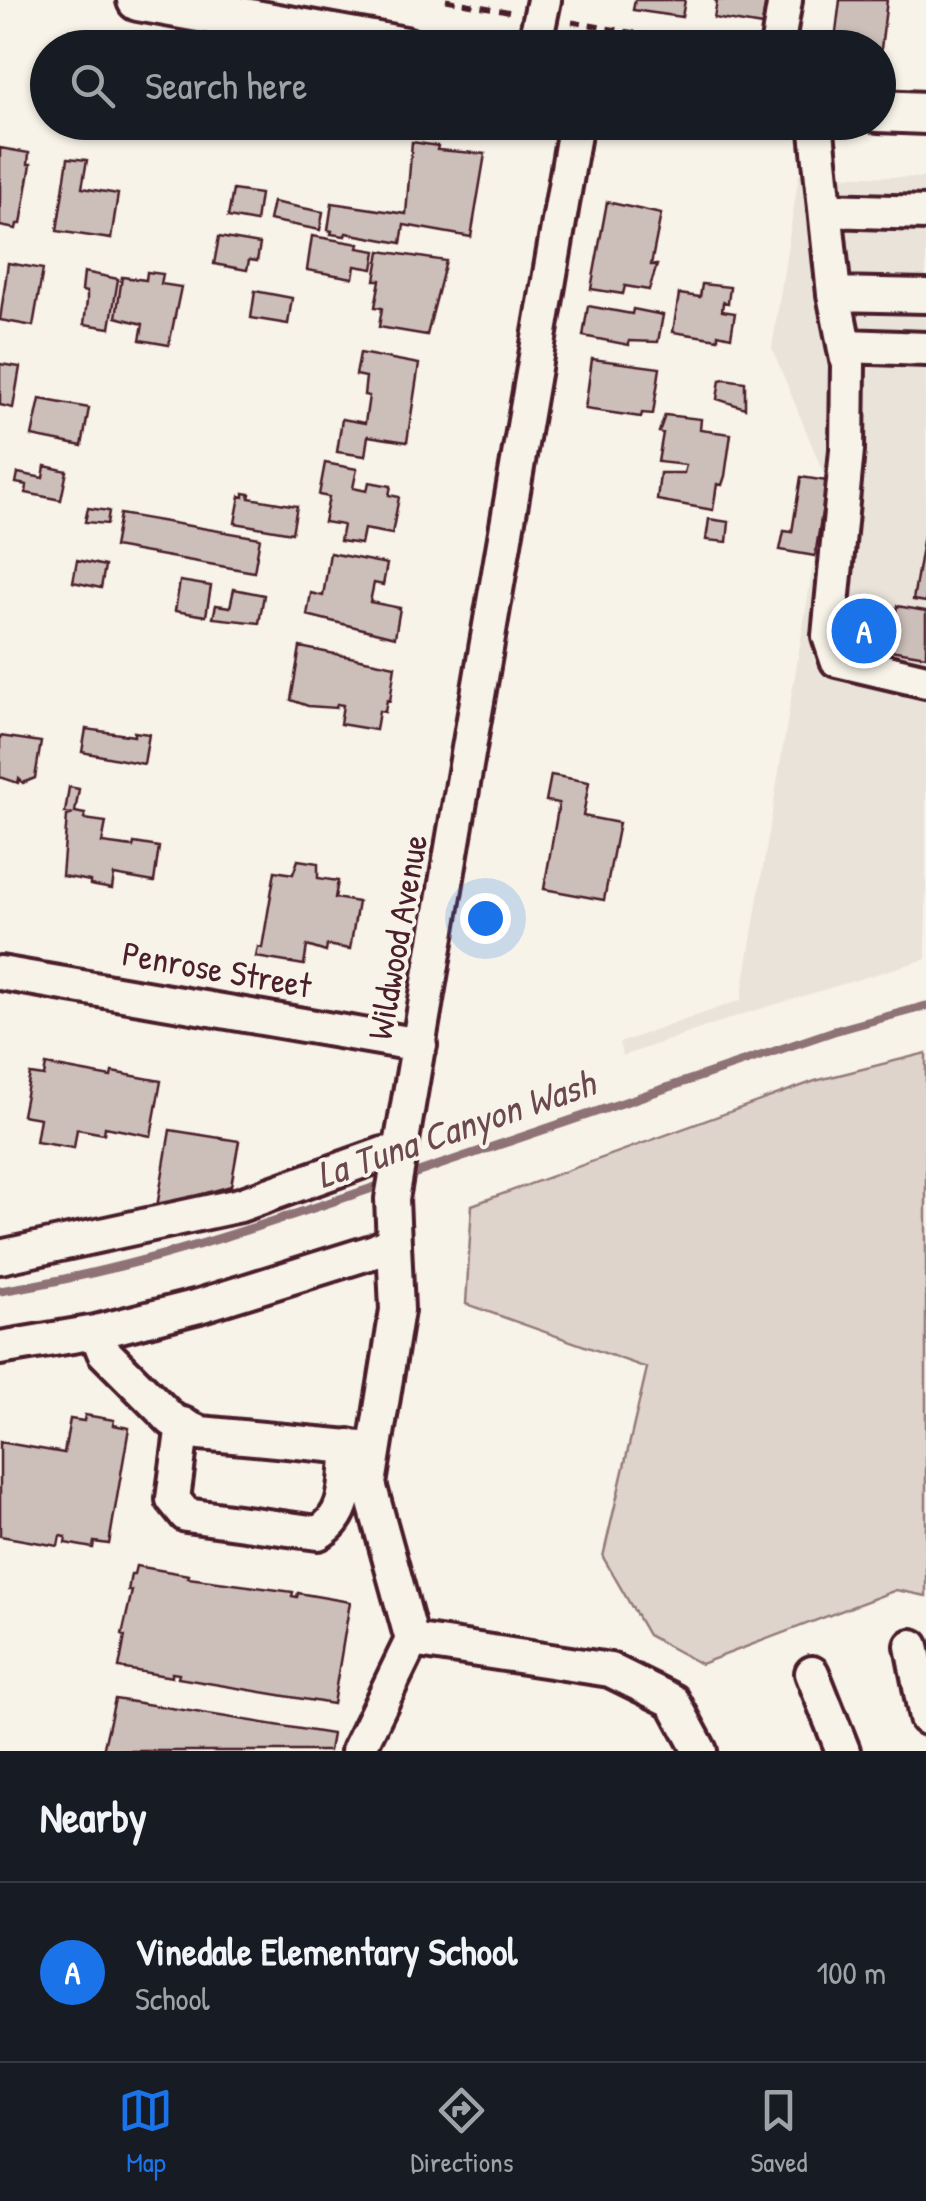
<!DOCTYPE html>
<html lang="en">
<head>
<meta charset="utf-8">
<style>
	body { margin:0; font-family:"Patrick Hand",sans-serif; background:#242831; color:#f1f3f6 }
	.you { position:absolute; left:485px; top:918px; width:35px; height:35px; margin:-25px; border:8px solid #fff; border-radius:50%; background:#1a73e8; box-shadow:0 0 0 15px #1a73e833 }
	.badge { display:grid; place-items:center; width:65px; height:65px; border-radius:50%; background:#1a73e8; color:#fff; font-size:32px; font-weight:700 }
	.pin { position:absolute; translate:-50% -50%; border:5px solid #fff; box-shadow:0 2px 10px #0006 }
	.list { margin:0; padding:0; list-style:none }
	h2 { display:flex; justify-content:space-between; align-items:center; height:130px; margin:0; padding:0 40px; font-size:42px }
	h2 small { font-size:32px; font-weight:400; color:#9ea1a6 }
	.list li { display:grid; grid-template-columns:65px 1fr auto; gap:30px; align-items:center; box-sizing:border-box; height:180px; padding:0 40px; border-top:2px solid #363941 }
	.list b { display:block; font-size:38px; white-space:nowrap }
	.list p { margin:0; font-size:32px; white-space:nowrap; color:#9ea1a6 }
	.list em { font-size:32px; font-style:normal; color:#9ea1a6 }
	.icon { flex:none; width:55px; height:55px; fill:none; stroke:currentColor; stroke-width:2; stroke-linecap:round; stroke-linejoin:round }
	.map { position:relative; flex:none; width:926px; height:1751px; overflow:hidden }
	.search { position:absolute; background:#171b24; box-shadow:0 2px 8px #0004; left:30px; right:30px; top:30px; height:110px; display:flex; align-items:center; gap:25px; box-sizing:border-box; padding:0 35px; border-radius:55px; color:#9ea1a6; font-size:38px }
	.sheet { height:310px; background:#171b24 }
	nav { display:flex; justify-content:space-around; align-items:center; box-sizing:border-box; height:140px; border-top:2px solid #363941; background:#171b24; font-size:28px; color:#9ea1a6 }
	nav a { display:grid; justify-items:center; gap:5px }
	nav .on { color:#1a73e8 }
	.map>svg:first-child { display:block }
	.built { fill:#eae3da }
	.green { fill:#ded4cc; stroke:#947a7c; stroke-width:2.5 }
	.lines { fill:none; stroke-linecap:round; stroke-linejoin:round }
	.stream { stroke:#8e7275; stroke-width:9 }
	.building { fill:#ccbfb9; stroke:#4a1f2b; stroke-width:2.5 }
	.minor-casing { stroke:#4a1f2b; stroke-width:40 }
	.major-casing { stroke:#4a1f2b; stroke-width:48 }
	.path { stroke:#4a1f2b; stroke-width:5; stroke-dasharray:10 8; stroke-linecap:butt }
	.minor { stroke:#f7f3e8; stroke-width:32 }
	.major { stroke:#f7f3e8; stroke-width:40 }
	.labels { text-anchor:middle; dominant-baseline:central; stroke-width:8; stroke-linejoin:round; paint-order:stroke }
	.street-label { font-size:35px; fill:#4a1f2b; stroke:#f7f3e8 }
	.water-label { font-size:38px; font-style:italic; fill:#6c4950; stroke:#f7f3e8 }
</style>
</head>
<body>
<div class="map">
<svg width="926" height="1751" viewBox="0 0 926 1751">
	<rect width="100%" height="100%" fill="#f7f3e8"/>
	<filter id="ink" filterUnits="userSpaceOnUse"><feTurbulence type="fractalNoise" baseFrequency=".01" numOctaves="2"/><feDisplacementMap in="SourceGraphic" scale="20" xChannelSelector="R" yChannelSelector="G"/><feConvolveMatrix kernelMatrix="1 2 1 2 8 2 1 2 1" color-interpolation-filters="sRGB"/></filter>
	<g filter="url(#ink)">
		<path class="built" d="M 799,174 L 926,178 L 926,959 L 740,1015 L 623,1056 L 619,1043 L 741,1000 L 827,482 L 772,348 Z"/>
		<path class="green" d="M 926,1053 L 926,1596 L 896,1590 L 701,1664 L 648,1635 L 603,1557 L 647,1368 L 466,1304 L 472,1205 L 815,1081 Z"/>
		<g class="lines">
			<path class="stream" d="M 401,1178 L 834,1031 L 926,1006
				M 0,1291 C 133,1270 259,1227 387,1183"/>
		</g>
		<path class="building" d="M 635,0 L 685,0 L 682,17 L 633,10 Z
			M 714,0 L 766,0 L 762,26 L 714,18 L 717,1 Z
			M 840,0 L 887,0 L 880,57 L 878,48 L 834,48 Z
			M 412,142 L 438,146 L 437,150 L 485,154 L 471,237 L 404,225 L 401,243 L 346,233 L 345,236 L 331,234 L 332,231 L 328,230 L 332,203 L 406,214 Z
			M 0,148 L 29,153 L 28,164 L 31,164 L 21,224 L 17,224 L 16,229 L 0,226 Z
			M 68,158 L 87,160 L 82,188 L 118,194 L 111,239 L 57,231 Z
			M 233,190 L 260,194 L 256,222 L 228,217 Z
			M 273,202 L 323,212 L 320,230 L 269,220 Z
			M 607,202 L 661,214 L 651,265 L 657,265 L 649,290 L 625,286 L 623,294 L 591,289 Z
			M 312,236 L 359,244 L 358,248 L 376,251 L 373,269 L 355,266 L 353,278 L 307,270 Z
			M 219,237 L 260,244 L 257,261 L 249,260 L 247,270 L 214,264 Z
			M 380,251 L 446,261 L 427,335 L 379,327 L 382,308 L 375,307 L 380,280 L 375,280 Z
			M 8,263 L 43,269 L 33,326 L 0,320 Z
			M 84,272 L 118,279 L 110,328 L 84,324 L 87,301 L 87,292 L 82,291 Z
			M 147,272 L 163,274 L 161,284 L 181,287 L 169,345 L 140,340 L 143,324 L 116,317 L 122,277 L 146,280 Z
			M 702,284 L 730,287 L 728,303 L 723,302 L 722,311 L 735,313 L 731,337 L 718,334 L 718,339 L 673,332 L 679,294 L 700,297 Z
			M 255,291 L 292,298 L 288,324 L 251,318 Z
			M 588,306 L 632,314 L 633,309 L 663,315 L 658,342 L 629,341 L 629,345 L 583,336 Z
			M 360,353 L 419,364 L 407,442 L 368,436 L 365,456 L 337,452 L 342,419 L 365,423 L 369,396 L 364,395 L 366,377 L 356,375 Z
			M 592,359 L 660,368 L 653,414 L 642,413 L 641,417 L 585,409 Z
			M 0,364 L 20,367 L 13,408 L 0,405 Z
			M 724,379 L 745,382 L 745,408 L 717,399 L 720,380 Z
			M 40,399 L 89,408 L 82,446 L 32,436 Z
			M 665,415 L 701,419 L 700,430 L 731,434 L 725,476 L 722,485 L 717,484 L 713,510 L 657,500 L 660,473 L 684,473 L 686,465 L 658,462 L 663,433 L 659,432 Z
			M 325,463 L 357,469 L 353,488 L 367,491 L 369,482 L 391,486 L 389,495 L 399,497 L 392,534 L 364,529 L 361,544 L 340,541 L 343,525 L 324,522 L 329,497 L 319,495 Z
			M 45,466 L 67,471 L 61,500 L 26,493 L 27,485 L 16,483 L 18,473 L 43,478 Z
			M 801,477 L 827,481 L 815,556 L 780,550 L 784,531 L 792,532 Z
			M 244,493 L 250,494 L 249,498 L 297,506 L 292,533 L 235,523 L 240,496 L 244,497 Z
			M 88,508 L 109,511 L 107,524 L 85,522 Z
			M 120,514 L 260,538 L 254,572 L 114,547 Z
			M 709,519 L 729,522 L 727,542 L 706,540 Z
			M 924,535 L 926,535 L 926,602 L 913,600 Z
			M 330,553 L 387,564 L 383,585 L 374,583 L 370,602 L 400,608 L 395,637 L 307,615 L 311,593 L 323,596 Z
			M 77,560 L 105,566 L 101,588 L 73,582 Z
			M 180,581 L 211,586 L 206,616 L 175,611 Z
			M 234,589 L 264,595 L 259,623 L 213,618 L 216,605 L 230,607 Z
			M 897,606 L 926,611 L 926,656 L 890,650 Z
			M 300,647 L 395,666 L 390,701 L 387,700 L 385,712 L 379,711 L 376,730 L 340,724 L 343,705 L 337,704 L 336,708 L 308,706 L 291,700 Z
			M 86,729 L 134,736 L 134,732 L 149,734 L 144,764 L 82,752 Z
			M 0,736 L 41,742 L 35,778 L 23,783 L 19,779 L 18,783 L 0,777 Z
			M 551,775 L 589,782 L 583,816 L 619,823 L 604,900 L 544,889 L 559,803 L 546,801 Z
			M 69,787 L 79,789 L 75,812 L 85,814 L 84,819 L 106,822 L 102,843 L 133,847 L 134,843 L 159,847 L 154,882 L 114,875 L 112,889 L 90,885 L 90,881 L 62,876 L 67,816 L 73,814 L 65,813 Z
			M 298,860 L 318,863 L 318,878 L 338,881 L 335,898 L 358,902 L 350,949 L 327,945 L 326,952 L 307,946 L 304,965 L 256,957 L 258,947 L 262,948 L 275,871 L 293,874 Z
			M 46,1065 L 111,1077 L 112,1072 L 161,1081 L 151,1136 L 105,1127 L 104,1134 L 77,1129 L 74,1148 L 36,1142 L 40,1118 L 22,1115 L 30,1074 L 44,1076 Z
			M 170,1130 L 239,1141 L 231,1186 L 157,1207 Z
			M 85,1415 L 114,1420 L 113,1425 L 129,1428 L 109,1544 L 94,1542 L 93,1548 L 65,1543 L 66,1537 L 60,1536 L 58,1546 L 0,1536 L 0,1442 L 64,1453 L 70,1419 L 84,1421 Z
			M 136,1566 L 189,1575 L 188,1578 L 293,1592 L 292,1596 L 297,1597 L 298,1593 L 350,1602 L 333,1704 L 178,1678 L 179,1674 L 172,1673 L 172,1677 L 119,1668 L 125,1636 L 122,1635 L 132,1591 L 128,1591 L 131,1574 L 134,1574 Z
			M 115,1699 L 332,1734 L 329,1751 L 103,1751 Z"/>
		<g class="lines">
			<defs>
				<path id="minor" d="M 534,48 L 544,0
					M 777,48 L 785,0
					M 816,122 L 834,294 L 848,365 L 847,450 L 829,636 L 837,660 L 926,681
					M 826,210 L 926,213
					M 834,294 L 926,296
					M 846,346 L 926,349
					M 0,973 L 420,1045
					M 0,1257 L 240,1205 L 383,1154 L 399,1152
					M 96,1332 L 104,1352 L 172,1420 L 200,1433 L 371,1449
					M 0,1348 L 96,1332 L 199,1306 L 375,1251 L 393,1242
					M 183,1424 L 173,1499 L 186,1515 L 318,1533 C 350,1515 345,1480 349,1446
					M 412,1640 L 610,1670 L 673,1701 L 700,1751
					M 912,1646 L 926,1718
					M 812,1673 L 843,1751
					M 358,1751 L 412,1640 L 369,1484 L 397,1310 L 392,1199 L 576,122"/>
				<path id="major" d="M 138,0 L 405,48
					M 878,111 L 926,113"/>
			</defs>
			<use href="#minor" class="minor-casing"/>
			<use href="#major" class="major-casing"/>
			<path class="path" d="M 446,0 L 512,12
				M 572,22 L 723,48"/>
			<use href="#minor" class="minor"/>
			<use href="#major" class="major"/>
		</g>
	</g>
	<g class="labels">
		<g class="street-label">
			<text transform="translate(397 937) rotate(-80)">Wildwood Avenue</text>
			<text transform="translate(217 969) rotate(10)">Penrose Street</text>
		</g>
		<g class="water-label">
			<text transform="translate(455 1128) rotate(-19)">La Tuna Canyon Wash</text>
		</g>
	</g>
</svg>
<div class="you"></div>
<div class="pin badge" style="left:864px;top:631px">A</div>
<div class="search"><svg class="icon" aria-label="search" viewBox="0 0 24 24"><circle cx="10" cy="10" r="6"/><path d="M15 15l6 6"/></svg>Search here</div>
</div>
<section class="sheet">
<h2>Nearby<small></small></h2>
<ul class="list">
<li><span class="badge">A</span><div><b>Vinedale Elementary School</b><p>School</p></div><em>100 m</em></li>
</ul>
</section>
<nav>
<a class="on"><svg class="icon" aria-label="map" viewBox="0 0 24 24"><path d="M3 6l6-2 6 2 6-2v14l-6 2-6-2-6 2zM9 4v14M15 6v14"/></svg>Map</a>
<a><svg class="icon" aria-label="directions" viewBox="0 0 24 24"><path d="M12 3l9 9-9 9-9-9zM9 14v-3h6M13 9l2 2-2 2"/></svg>Directions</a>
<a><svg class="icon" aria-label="saved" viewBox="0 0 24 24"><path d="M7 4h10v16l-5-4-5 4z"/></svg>Saved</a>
</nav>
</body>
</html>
